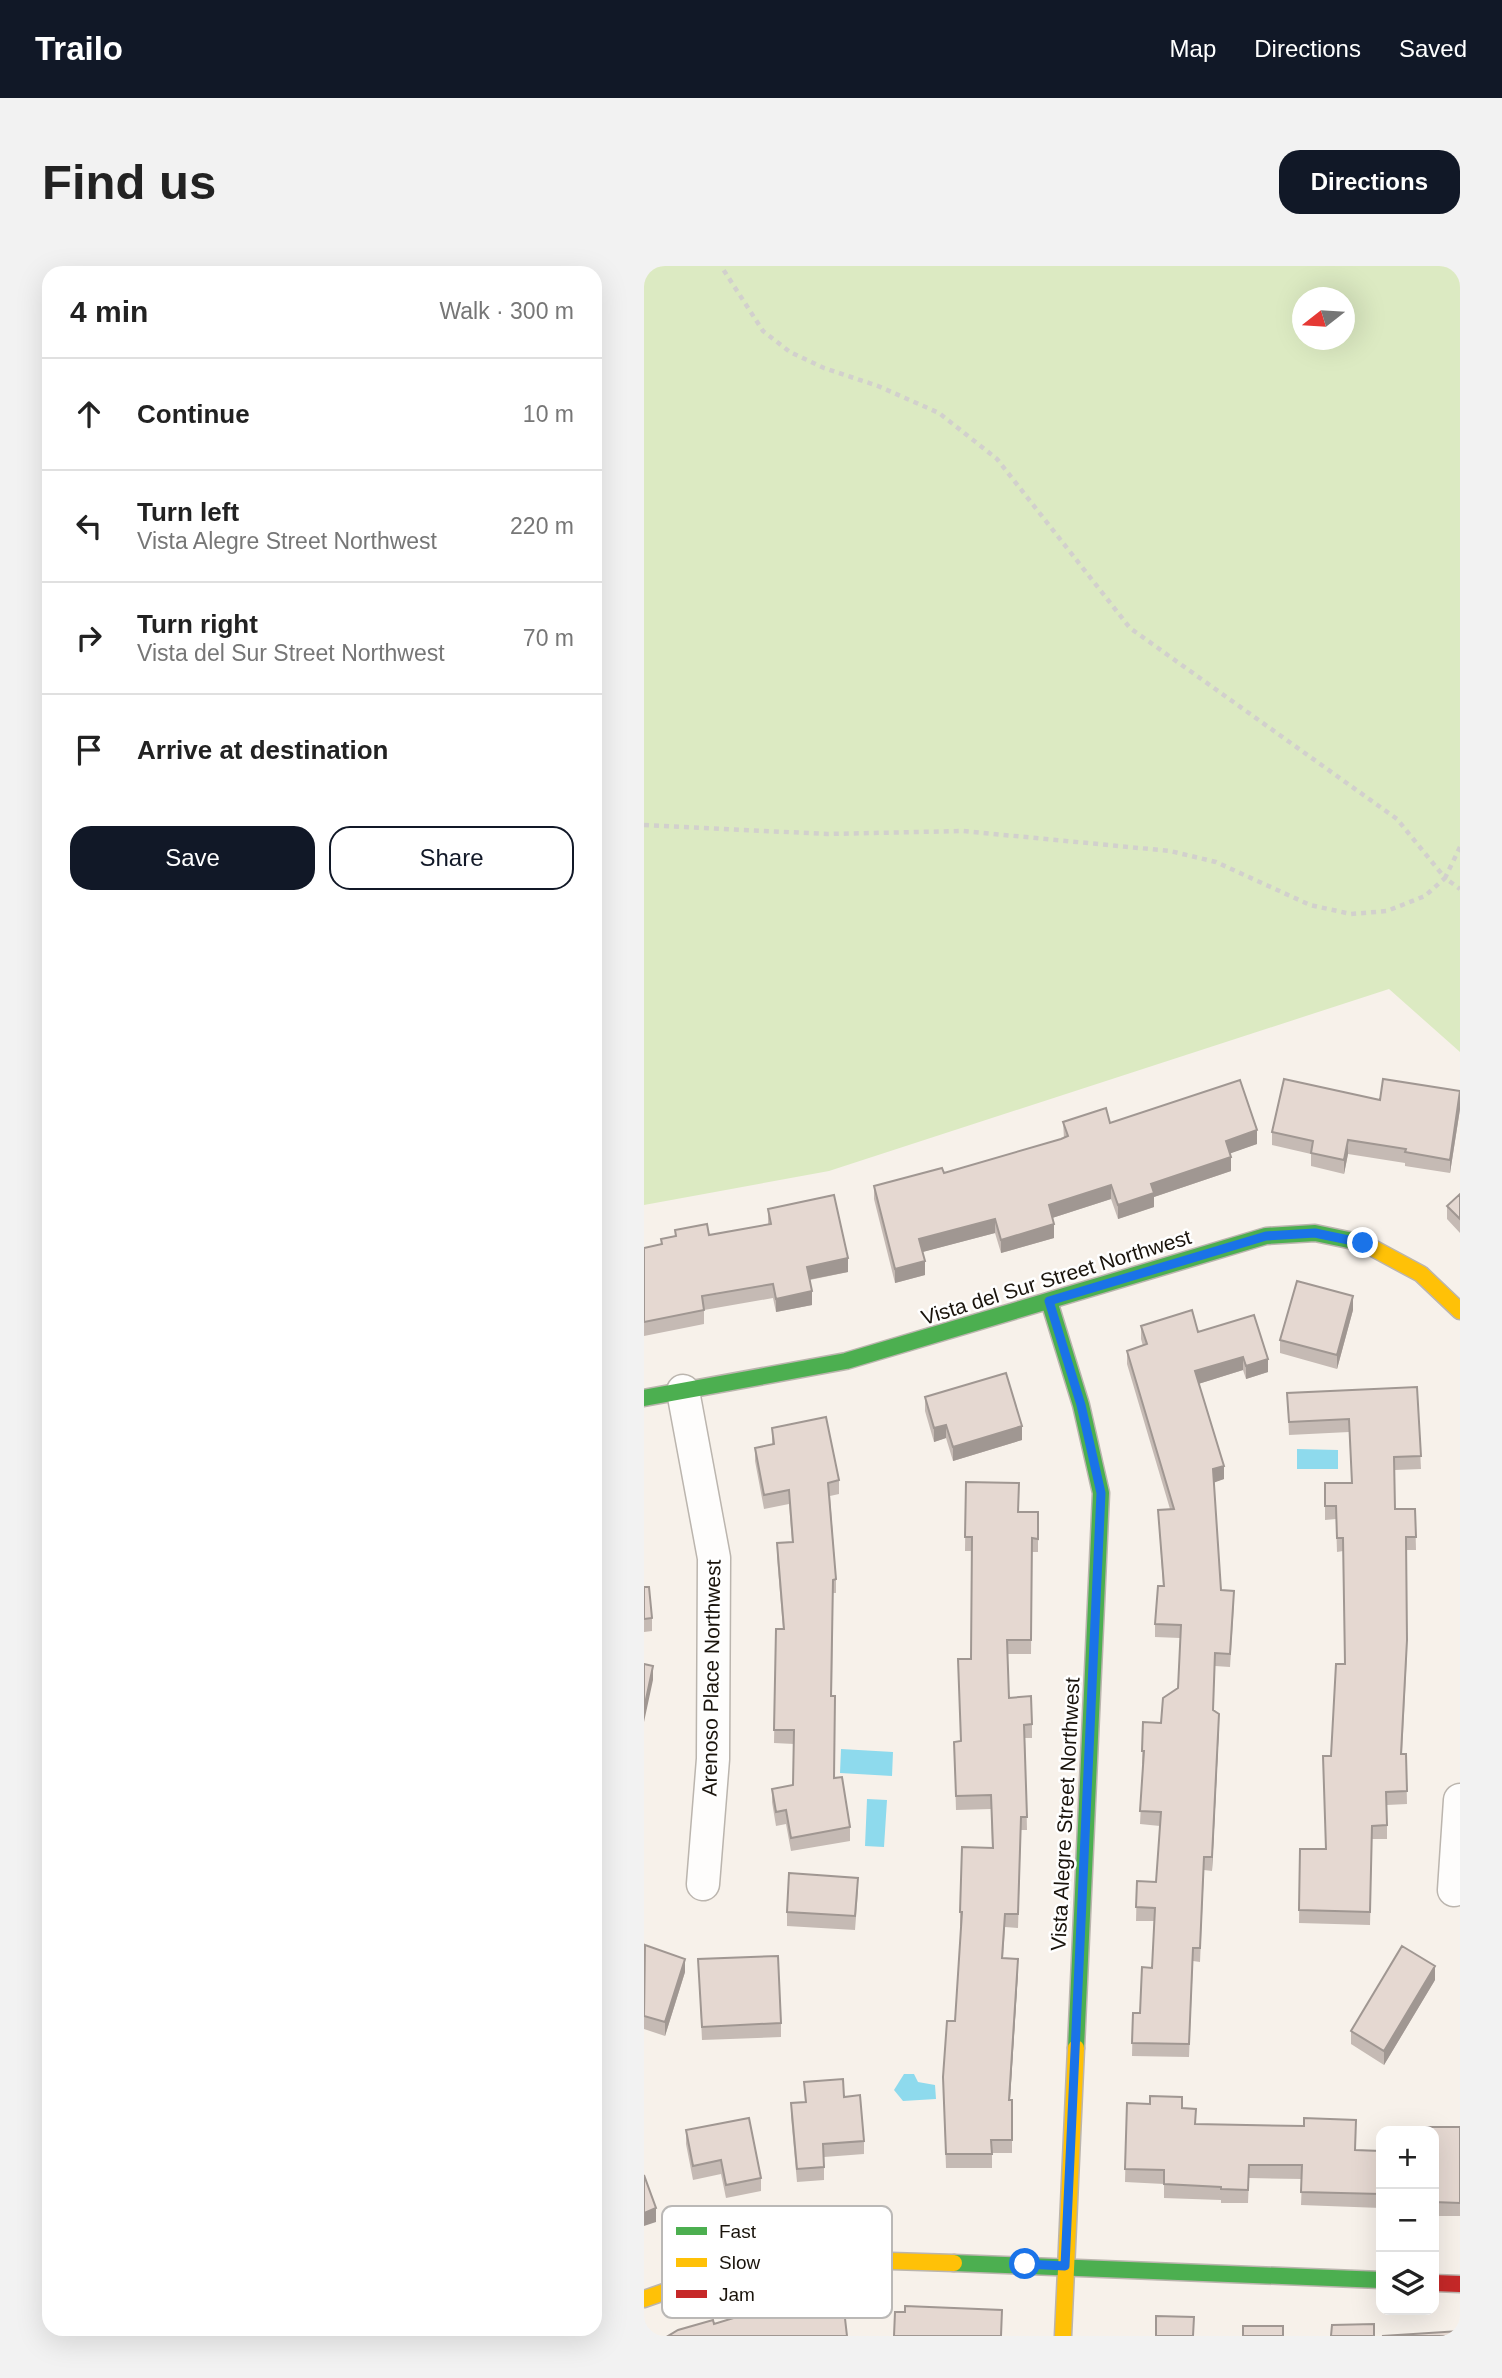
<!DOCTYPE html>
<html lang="en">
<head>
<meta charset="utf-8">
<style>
	body { margin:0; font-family:Arial,sans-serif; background:#f2f2f2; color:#222 }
	.controls { position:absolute; right:21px; bottom:21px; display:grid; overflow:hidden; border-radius:14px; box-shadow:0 7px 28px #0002 }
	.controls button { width:63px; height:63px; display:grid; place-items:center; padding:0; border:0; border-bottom:2px solid #e0e0e0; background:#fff; color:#222; font:35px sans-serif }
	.compass { position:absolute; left:648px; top:21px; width:63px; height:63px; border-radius:50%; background:#fff; box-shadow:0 7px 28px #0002; rotate:253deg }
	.stop { position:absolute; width:21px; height:21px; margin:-16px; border:5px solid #1a73e8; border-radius:50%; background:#fff }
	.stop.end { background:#1a73e8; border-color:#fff; box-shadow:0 2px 7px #0008 }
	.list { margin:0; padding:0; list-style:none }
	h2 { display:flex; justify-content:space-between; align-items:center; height:91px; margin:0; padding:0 28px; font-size:30px }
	h2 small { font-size:23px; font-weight:400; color:#767676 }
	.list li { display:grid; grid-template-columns:46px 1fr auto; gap:21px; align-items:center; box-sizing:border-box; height:112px; padding:0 28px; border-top:2px solid #e0e0e0 }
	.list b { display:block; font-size:26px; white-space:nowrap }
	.list p { margin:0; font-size:23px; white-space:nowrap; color:#767676 }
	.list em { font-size:23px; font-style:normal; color:#767676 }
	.actions { display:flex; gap:14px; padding:21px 28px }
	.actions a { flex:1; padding:16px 0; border:2px solid #111827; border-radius:21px; text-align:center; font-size:24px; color:#111827 }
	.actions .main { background:#111827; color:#fff }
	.icon { flex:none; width:38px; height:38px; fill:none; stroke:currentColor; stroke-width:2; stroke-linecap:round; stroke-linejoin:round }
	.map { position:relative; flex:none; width:816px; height:2070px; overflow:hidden; border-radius:21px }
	header { display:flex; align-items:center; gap:42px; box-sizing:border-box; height:98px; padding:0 35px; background:#111827; color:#fff }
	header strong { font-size:33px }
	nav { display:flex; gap:38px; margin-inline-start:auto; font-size:24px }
	.intro { display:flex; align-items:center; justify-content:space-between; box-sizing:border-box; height:168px; padding:0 42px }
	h1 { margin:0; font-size:49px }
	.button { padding:18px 32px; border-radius:21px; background:#111827; color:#fff; font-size:24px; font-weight:700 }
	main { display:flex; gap:42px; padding:0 42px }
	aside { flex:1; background:#fff; border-radius:21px; box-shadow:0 7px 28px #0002 }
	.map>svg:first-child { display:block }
	.green { fill:#dceac2; fill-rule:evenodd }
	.water { fill:#8edaed }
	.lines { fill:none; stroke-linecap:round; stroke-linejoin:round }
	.street-casing { stroke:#bbb5ae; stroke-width:35 }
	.fast-casing { stroke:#bbb5ae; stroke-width:19 }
	.slow-casing { stroke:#bbb5ae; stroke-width:19 }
	.jam-casing { stroke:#bbb5ae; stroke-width:19 }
	.path { stroke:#d2d0cd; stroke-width:4.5; stroke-dasharray:5 5; stroke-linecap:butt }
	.street { stroke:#fefdfc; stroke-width:32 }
	.fast { stroke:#4caf50; stroke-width:16 }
	.slow { stroke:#ffc107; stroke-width:16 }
	.jam { stroke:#c62828; stroke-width:16 }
	.wall { fill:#c5bab4 }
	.shaded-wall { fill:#a09792 }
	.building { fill:#e5d8d1; stroke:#a09792; stroke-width:2 }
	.route { stroke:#1a73e8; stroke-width:9 }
	.labels { text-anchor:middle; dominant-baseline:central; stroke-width:5; stroke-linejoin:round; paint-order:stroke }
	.street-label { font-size:21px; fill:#1a140c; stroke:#fff }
	.key { fill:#fff; stroke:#bab8b6; stroke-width:2 }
	.key-label { font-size:19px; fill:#1a140c }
</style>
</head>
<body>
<header>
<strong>Trailo</strong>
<nav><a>Map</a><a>Directions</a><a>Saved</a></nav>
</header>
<div class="intro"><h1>Find us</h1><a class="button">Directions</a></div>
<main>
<aside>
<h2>4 min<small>Walk · 300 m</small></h2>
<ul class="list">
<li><svg class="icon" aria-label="ahead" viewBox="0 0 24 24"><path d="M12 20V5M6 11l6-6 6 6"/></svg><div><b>Continue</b></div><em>10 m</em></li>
<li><svg class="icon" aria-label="left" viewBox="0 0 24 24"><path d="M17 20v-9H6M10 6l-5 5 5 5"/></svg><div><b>Turn left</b><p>Vista Alegre Street Northwest</p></div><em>220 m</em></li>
<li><svg class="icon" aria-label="right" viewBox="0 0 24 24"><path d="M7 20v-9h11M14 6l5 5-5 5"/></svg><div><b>Turn right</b><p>Vista del Sur Street Northwest</p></div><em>70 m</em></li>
<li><svg class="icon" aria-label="arrive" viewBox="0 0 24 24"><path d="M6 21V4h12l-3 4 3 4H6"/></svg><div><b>Arrive at destination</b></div></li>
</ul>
<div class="actions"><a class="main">Save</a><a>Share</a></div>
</aside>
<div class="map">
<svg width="816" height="2070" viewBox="0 0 816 2070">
	<rect width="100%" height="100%" fill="#f7f1ea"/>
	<path class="green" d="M 0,0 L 816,0 L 816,786 L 745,723 L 185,905 L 0,939 ZM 659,32 L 701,32 L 701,74 L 659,74 Z"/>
	<path class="water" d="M 653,1183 L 694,1184 L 694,1203 L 653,1203 Z
		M 197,1483 L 249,1486 L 248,1510 L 196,1507 Z
		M 223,1533 L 243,1534 L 240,1581 L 221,1580 Z
		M 260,1808 L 270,1808 L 274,1816 L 291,1819 L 292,1833 L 259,1835 L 250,1824 Z"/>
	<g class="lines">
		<defs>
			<path id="street" d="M 39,1125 L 70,1292 L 69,1493 L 59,1618
				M 810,1624 L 816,1534"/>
			<path id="fast" d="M 405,1035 L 437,1139 L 457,1227 L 432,1782
				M 0,1132 L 202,1095 L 622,970 L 671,967 L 719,977 L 725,980
				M 310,1997 L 737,2014"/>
			<path id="slow" d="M 725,980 L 777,1008 L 816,1045
				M 0,2033 L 121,1991 L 310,1997
				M 419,2070 L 432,1782"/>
			<path id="jam" d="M 790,2017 L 816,2018"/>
		</defs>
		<use href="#street" class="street-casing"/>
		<use href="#fast" class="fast-casing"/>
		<use href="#slow" class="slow-casing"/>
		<use href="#jam" class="jam-casing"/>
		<path class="path" d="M 0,559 L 183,568 L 319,565 L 526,585 L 572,596 L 666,639 L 707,648 L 743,645 L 781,630 L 801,612 L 753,553 L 486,362 L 353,193 L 295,147 L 234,120 L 180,102 L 146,86 L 119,65 L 77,0
			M 816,581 L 801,612 L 816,623"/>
		<use href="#street" class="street"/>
		<use href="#fast" class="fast"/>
		<use href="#slow" class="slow"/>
		<use href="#jam" class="jam"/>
	</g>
	<path class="wall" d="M 816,825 L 816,843 L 806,907 L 761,900 L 761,897 L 704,888 L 700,908 L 667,900 L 667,888 L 628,879 L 628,866 L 736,834 Z
		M 419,856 L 466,857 L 613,878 L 586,887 L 587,905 L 510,931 L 510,941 L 474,953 L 467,933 L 408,952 L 410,972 L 357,987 L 351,967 L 278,986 L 281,1009 L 251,1017 L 230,933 L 230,920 L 300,907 L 420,872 Z
		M 816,928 L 816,967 L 803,953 L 803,940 Z
		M 124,943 L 204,1006 L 166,1014 L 168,1039 L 132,1046 L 129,1032 L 60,1044 L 60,1058 L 0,1070 L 0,982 L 17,979 L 17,973 L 31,971 L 31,964 L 65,969 L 124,959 Z
		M 709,1044 L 693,1103 L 636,1087 L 636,1074 Z
		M 497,1060 L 554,1066 L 624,1106 L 602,1113 L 599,1104 L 554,1118 L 580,1213 L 570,1216 L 577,1324 L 590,1338 L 586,1401 L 571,1400 L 569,1444 L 575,1461 L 568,1605 L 560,1604 L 556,1696 L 549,1695 L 545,1791 L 488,1790 L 489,1747 L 496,1747 L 508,1702 L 510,1655 L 492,1655 L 493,1615 L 512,1616 L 516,1560 L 496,1558 L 499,1498 L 498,1498 L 499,1456 L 517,1457 L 534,1422 L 536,1372 L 511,1371 L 511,1358 L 519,1320 L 514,1244 L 526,1243 L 483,1098 L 483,1085 L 499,1080 L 497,1073 Z
		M 773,1121 L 777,1203 L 751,1204 L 751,1243 L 771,1243 L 772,1284 L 762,1284 L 763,1388 L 758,1488 L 762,1488 L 763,1538 L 743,1539 L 743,1573 L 728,1573 L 726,1659 L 655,1657 L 656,1583 L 682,1583 L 687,1490 L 701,1398 L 699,1285 L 693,1286 L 692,1253 L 681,1254 L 681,1217 L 708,1217 L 705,1166 L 645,1169 L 643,1127 Z
		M 281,1131 L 378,1174 L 309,1195 L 302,1172 L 290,1176 L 281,1145 Z
		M 128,1162 L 195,1214 L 195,1228 L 186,1230 L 192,1313 L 192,1327 L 189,1327 L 188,1430 L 190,1512 L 206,1561 L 206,1575 L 147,1585 L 142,1558 L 132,1560 L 128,1536 L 128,1523 L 149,1519 L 150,1478 L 130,1477 L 132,1363 L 139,1363 L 133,1291 L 133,1277 L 148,1276 L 145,1238 L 120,1243 L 111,1195 L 111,1182 L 128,1178 Z
		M 322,1216 L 374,1246 L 394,1246 L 394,1286 L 388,1286 L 387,1388 L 363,1388 L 365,1432 L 388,1458 L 388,1472 L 381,1472 L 383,1564 L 377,1564 L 374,1662 L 361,1661 L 359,1692 L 374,1706 L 366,1834 L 368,1834 L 368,1887 L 348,1887 L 348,1902 L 302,1902 L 299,1811 L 311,1755 L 317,1660 L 316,1660 L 316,1646 L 348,1582 L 347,1543 L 312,1544 L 310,1476 L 317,1475 L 314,1393 L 327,1393 L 328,1285 L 321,1285 Z
		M 0,1321 L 8,1352 L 8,1365 L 0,1366 Z
		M 214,1625 L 211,1664 L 143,1660 L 143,1646 Z
		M 0,1681 L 41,1706 L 21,1770 L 0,1763 Z
		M 54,1693 L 137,1757 L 137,1771 L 58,1774 Z
		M 791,1714 L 740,1799 L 707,1778 L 707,1765 Z
		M 160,1816 L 200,1831 L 220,1875 L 220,1888 L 180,1891 L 180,1914 L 153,1916 L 147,1850 L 147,1837 L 161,1836 Z
		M 483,1837 L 506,1838 L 538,1843 L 552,1858 L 712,1884 L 737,1885 L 737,1942 L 657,1939 L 658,1913 L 605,1912 L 604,1937 L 577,1937 L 577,1934 L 520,1932 L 520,1918 L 481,1916 Z
		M 816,1861 L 816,1950 L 790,1950 L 790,1865 Z
		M 42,1864 L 117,1912 L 117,1925 L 82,1932 L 77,1908 L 49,1914 L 42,1878 Z"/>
	<path class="shaded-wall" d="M 816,829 L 816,843 L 806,907 L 806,894 Z
		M 613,864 L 613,878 L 582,889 L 582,875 Z
		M 704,874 L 704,888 L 700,908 L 700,894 Z
		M 587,891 L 587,905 L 510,931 L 510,941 L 474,953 L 474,939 L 507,918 Z
		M 467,919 L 467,933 L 405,953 L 405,939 Z
		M 351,953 L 351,967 L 275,987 L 275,973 Z
		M 410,958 L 410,972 L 357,987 L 357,974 Z
		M 204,992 L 204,1006 L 163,1014 L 163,1001 Z
		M 281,995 L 281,1009 L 251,1017 L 251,1003 Z
		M 168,1025 L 168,1039 L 132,1046 L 132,1033 Z
		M 709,1030 L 709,1044 L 693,1103 L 693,1089 Z
		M 599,1091 L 599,1104 L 551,1119 L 551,1105 Z
		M 624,1093 L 624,1106 L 602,1113 L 602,1100 Z
		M 302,1159 L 302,1172 L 290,1176 L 290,1162 Z
		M 378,1160 L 378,1174 L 309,1195 L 309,1181 Z
		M 580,1200 L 580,1213 L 569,1217 L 569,1203 Z
		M 9,1400 L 9,1414 L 0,1456 L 0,1443 Z
		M 575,1448 L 575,1461 L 568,1605 L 568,1591 Z
		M 41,1693 L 41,1706 L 21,1770 L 21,1756 Z
		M 374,1693 L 374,1706 L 365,1848 L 365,1834 Z
		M 791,1700 L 791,1714 L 740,1799 L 740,1785 Z
		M 12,1942 L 12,1956 L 0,1960 L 0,1947 Z"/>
	<path class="building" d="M 640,813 L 736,834 L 739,813 L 816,825 L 806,894 L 761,886 L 762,883 L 704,874 L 700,894 L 667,887 L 669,875 L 628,866 Z
		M 596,814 L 613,864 L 582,875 L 587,891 L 507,918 L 510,927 L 474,939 L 467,919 L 405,939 L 410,958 L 357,974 L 351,953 L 275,973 L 281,995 L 251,1003 L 230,920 L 298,902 L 300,907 L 417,873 L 424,870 L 419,856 L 462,842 L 466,857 Z
		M 816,928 L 816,953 L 803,940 Z
		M 190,929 L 204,992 L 163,1001 L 168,1025 L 132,1033 L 129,1018 L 58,1030 L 60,1044 L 0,1056 L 0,982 L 18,978 L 17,973 L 32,970 L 31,964 L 63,958 L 65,969 L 127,958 L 124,943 Z
		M 653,1015 L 709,1030 L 693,1089 L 636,1074 Z
		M 548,1044 L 554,1066 L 610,1049 L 624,1093 L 602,1100 L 599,1091 L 551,1105 L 580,1200 L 569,1203 L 577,1324 L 590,1325 L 586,1388 L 571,1387 L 569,1444 L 575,1448 L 568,1591 L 560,1591 L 556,1682 L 549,1682 L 545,1778 L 488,1777 L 489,1747 L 496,1747 L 498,1701 L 508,1702 L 511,1642 L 492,1641 L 493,1615 L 512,1616 L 517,1546 L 496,1545 L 500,1485 L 498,1485 L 499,1456 L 517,1457 L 519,1432 L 534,1422 L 537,1359 L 511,1358 L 514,1320 L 520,1320 L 514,1244 L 530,1243 L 483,1085 L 503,1078 L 497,1060 Z
		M 362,1107 L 378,1160 L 309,1181 L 302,1159 L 290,1162 L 281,1131 Z
		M 773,1121 L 777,1190 L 750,1191 L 751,1243 L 771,1243 L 772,1271 L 762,1271 L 763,1374 L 757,1488 L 762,1488 L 763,1525 L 742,1526 L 743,1559 L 728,1560 L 726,1646 L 655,1644 L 656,1583 L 682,1583 L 679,1490 L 687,1490 L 692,1398 L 701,1398 L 699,1272 L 693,1272 L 692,1240 L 681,1240 L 681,1217 L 708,1217 L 705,1153 L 645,1156 L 643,1127 Z
		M 182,1151 L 195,1214 L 184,1217 L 192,1313 L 189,1314 L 187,1430 L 191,1430 L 190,1512 L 198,1511 L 206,1561 L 147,1572 L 142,1544 L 132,1546 L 128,1523 L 149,1519 L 150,1464 L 130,1464 L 132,1363 L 140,1363 L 133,1277 L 149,1276 L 145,1224 L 120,1229 L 111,1182 L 130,1178 L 128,1162 Z
		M 322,1216 L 375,1217 L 374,1246 L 394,1246 L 394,1273 L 388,1272 L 387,1374 L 363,1374 L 365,1432 L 387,1430 L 388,1458 L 380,1459 L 383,1551 L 377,1551 L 374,1648 L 361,1648 L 358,1692 L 374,1693 L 365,1834 L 368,1834 L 368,1874 L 347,1874 L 348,1888 L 302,1888 L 299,1811 L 303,1755 L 311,1755 L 318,1646 L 316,1646 L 318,1581 L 349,1582 L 347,1529 L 312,1530 L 310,1476 L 317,1475 L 314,1393 L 327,1393 L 328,1271 L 321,1271 Z
		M 0,1321 L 5,1321 L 8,1352 L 0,1353 Z
		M 0,1398 L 9,1400 L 0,1443 Z
		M 145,1607 L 214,1612 L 211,1650 L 143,1646 Z
		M 1,1679 L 41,1693 L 21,1756 L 0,1750 Z
		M 758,1680 L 791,1700 L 740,1785 L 707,1765 Z
		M 134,1690 L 137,1757 L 58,1761 L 54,1693 Z
		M 199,1813 L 200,1831 L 216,1829 L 220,1875 L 179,1878 L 180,1901 L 153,1903 L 147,1837 L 162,1836 L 160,1816 Z
		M 506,1830 L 538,1831 L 538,1842 L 552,1843 L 551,1858 L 660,1860 L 660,1852 L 712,1854 L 711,1884 L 737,1885 L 737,1928 L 657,1926 L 658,1899 L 605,1899 L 604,1924 L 577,1923 L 577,1921 L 520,1918 L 520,1904 L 481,1903 L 483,1837 L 506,1838 Z
		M 105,1852 L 117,1912 L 82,1919 L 77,1894 L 49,1900 L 42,1864 Z
		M 780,1861 L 816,1861 L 816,1937 L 790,1936 L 790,1865 L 780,1865 Z
		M 0,1909 L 12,1942 L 0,1947 Z
		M 166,2032 L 166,2035 L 186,2033 L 186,2037 L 199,2035 L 203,2070 L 24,2070 L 34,2064 L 69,2054 L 70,2058 L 132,2039 L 132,2036 Z
		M 261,2040 L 358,2044 L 357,2070 L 250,2070 L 251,2046 L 261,2046 Z
		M 512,2050 L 550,2051 L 549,2070 L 512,2070 Z
		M 730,2058 L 730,2070 L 687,2070 L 688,2059 Z
		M 599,2060 L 639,2060 L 639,2070 L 599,2070 Z
		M 816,2065 L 816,2070 L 738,2070 Z"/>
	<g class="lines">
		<path class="route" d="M 381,1998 L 421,2000 L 457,1227 L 437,1139 L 405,1035 L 622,970 L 671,967 L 719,977"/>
	</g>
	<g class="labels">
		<g class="street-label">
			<text transform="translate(412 1011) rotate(-17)">Vista del Sur Street Northwest</text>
			<text transform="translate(67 1412) rotate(-89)">Arenoso Place Northwest</text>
			<text transform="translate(421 1548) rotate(-87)">Vista Alegre Street Northwest</text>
		</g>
	</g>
	<rect x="18" y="1940" width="230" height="112" rx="10" class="key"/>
	<rect x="32" y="1961" width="31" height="8" fill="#4caf50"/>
	<rect x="32" y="1992" width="31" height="9" fill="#ffc107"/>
	<rect x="32" y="2024" width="31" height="8" fill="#c62828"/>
	<g class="key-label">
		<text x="75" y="1972">Fast</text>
		<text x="75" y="2003">Slow</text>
		<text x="75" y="2035">Jam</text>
	</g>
</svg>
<div class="controls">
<button>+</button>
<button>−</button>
<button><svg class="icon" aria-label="layers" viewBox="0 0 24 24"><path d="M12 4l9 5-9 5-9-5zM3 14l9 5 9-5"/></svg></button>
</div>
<svg class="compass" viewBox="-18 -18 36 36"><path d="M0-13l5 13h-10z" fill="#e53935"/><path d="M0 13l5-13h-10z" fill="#767676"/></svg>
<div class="stop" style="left:381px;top:1998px"></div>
<div class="stop end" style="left:719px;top:977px"></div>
</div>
</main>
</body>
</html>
